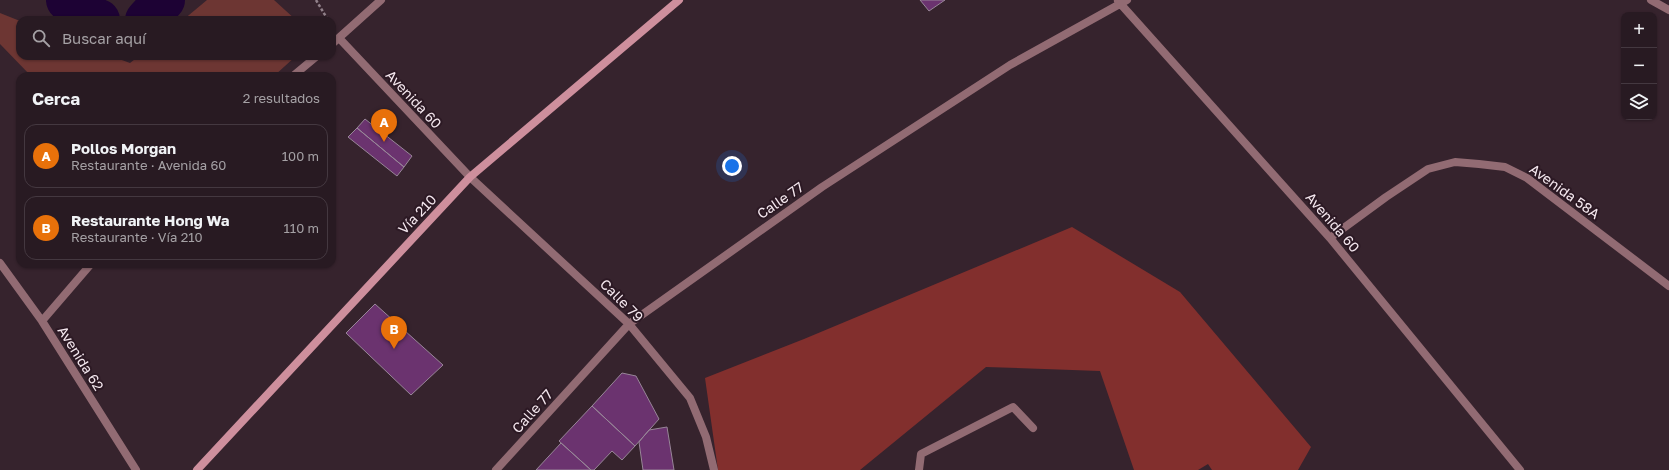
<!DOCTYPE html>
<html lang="es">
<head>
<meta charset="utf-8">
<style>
	body { margin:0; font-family:"Golos Text",sans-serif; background:#30232a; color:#f1f3f6 }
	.controls { position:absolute; right:12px; top:12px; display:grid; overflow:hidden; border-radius:8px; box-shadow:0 1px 3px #0004 }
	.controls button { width:36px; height:36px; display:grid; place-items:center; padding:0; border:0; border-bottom:1px solid #443840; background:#281a22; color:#f1f3f6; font:20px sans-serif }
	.you { position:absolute; left:732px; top:166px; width:14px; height:14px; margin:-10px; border:3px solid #fff; border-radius:50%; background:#1a73e8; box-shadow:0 0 0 6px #1a73e833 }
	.badge { display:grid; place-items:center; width:26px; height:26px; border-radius:50%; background:#d93025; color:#fff; font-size:13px; font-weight:700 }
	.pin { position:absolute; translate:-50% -33px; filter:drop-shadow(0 1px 2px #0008) }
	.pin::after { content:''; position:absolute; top:21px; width:14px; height:12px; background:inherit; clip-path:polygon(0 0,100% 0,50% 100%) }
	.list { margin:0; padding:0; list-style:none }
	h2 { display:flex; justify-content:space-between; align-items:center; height:52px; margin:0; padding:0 16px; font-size:17px }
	h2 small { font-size:13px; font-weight:400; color:#a5a1a5 }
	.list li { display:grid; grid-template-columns:26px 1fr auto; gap:12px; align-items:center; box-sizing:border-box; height:64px; margin:0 8px 8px; padding:0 8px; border:1px solid #443840; border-radius:12px }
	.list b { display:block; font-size:15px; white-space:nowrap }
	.list p { margin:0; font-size:13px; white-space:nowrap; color:#a5a1a5 }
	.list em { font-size:13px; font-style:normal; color:#a5a1a5 }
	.icon { flex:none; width:22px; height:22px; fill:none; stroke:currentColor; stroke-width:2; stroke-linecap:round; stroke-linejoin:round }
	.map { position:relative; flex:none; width:1669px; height:470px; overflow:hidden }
	.search { position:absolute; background:#281a22; box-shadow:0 1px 3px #0004; left:16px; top:16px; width:320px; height:44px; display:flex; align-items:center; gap:10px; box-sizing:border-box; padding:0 14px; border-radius:12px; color:#a5a1a5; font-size:15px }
	.panel { position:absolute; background:#281a22; box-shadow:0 1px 3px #0004; left:16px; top:72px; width:320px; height:196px; border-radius:12px }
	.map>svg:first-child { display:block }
	.green { fill:#6d3633 }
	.forest { fill:#822f2d }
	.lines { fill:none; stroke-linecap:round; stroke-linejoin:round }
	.river { stroke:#1d0234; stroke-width:42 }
	.building { fill:#6b336f; stroke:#988698 }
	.path { stroke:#91818a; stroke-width:2.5; stroke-dasharray:3 2; stroke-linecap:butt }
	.street { stroke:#926b73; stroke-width:8 }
	.secondary { stroke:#ce8f9d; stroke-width:8 }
	.labels { text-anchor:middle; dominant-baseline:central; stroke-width:4; stroke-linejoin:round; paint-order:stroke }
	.street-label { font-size:14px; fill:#f5e8ef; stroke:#2c1924 }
</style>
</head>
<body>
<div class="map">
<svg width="1669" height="470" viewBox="0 0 1669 470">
	<rect width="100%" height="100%" fill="#36232d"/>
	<path class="green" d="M 207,0 L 274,0 L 296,20 L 183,20 Z
		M 0,13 L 20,21 L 20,56 L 111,56 L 130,63 L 139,56 L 296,56 L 274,76 L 31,76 L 0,44 Z"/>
	<path class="forest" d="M 1072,227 L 1180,292 L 1311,447 L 1298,470 L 1212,470 L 1208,464 L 1198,470 L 1134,470 L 1100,371 L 986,367 L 860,470 L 718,470 L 705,378 L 804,339 Z"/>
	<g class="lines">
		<path class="river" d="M 67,0 L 85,16 L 99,20
			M 146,20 L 164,0"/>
	</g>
	<path class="building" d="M 920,0 L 945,0 L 929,11 Z
		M 365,119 L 412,156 L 404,167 L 357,128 Z
		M 357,128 L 404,167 L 397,176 L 348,137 Z
		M 375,304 L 443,365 L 411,395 L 346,333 Z
		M 622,373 L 636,376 L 659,419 L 635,446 L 592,406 Z
		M 592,406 L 635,446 L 622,460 L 612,451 L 594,470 L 591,470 L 559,441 Z
		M 667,427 L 674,470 L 643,470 L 639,442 L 649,430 Z
		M 561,443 L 591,470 L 536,470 Z"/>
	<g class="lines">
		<path class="path" d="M 316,0 L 328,20"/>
		<path class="street" d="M 1651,0 L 1669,10
			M 1118,1 L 1330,238 L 1520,470
			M 339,38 L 470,177 L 629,324 L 690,398 L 706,437 L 714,470
			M 332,44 L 381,0
			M 293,76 L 317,56
			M 1330,238 L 1386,197 L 1428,169 L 1455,162 L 1479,164 L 1505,167 L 1527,178 L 1669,286
			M 0,263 L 42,321 L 136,470
			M 42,321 L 91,264
			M 496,470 L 629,324 L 822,187 L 1010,65 L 1127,0
			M 919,470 L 921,454 L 1013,407 L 1033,428"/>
		<path class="secondary" d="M 197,470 L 470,177 L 679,0"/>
	</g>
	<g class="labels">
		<g class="street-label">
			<text transform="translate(414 99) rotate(47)">Avenida 60</text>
			<text transform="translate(1565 191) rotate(36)">Avenida 58A</text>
			<text transform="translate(780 200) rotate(-35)">Calle 77</text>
			<text transform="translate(417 214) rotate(-47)">Vía 210</text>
			<text transform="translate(1333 222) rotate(49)">Avenida 60</text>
			<text transform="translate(622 300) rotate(45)">Calle 79</text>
			<text transform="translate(81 358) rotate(58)">Avenida 62</text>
			<text transform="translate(532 411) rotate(-48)">Calle 77</text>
		</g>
	</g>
</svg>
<div class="controls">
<button>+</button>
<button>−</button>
<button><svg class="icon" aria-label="layers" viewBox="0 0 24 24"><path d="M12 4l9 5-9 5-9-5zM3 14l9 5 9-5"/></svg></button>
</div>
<div class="you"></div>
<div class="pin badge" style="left:384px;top:142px;background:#e8710a">A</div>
<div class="pin badge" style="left:394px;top:349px;background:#e8710a">B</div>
<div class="search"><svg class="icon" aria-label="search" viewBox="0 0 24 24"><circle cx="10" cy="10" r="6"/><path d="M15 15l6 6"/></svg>Buscar aquí</div>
<section class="panel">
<h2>Cerca<small>2 resultados</small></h2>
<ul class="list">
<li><span class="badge" style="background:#e8710a">A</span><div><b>Pollos Morgan</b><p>Restaurante · Avenida 60</p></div><em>100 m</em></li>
<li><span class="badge" style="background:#e8710a">B</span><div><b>Restaurante Hong Wa</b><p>Restaurante · Vía 210</p></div><em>110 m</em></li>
</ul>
</section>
</div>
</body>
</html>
